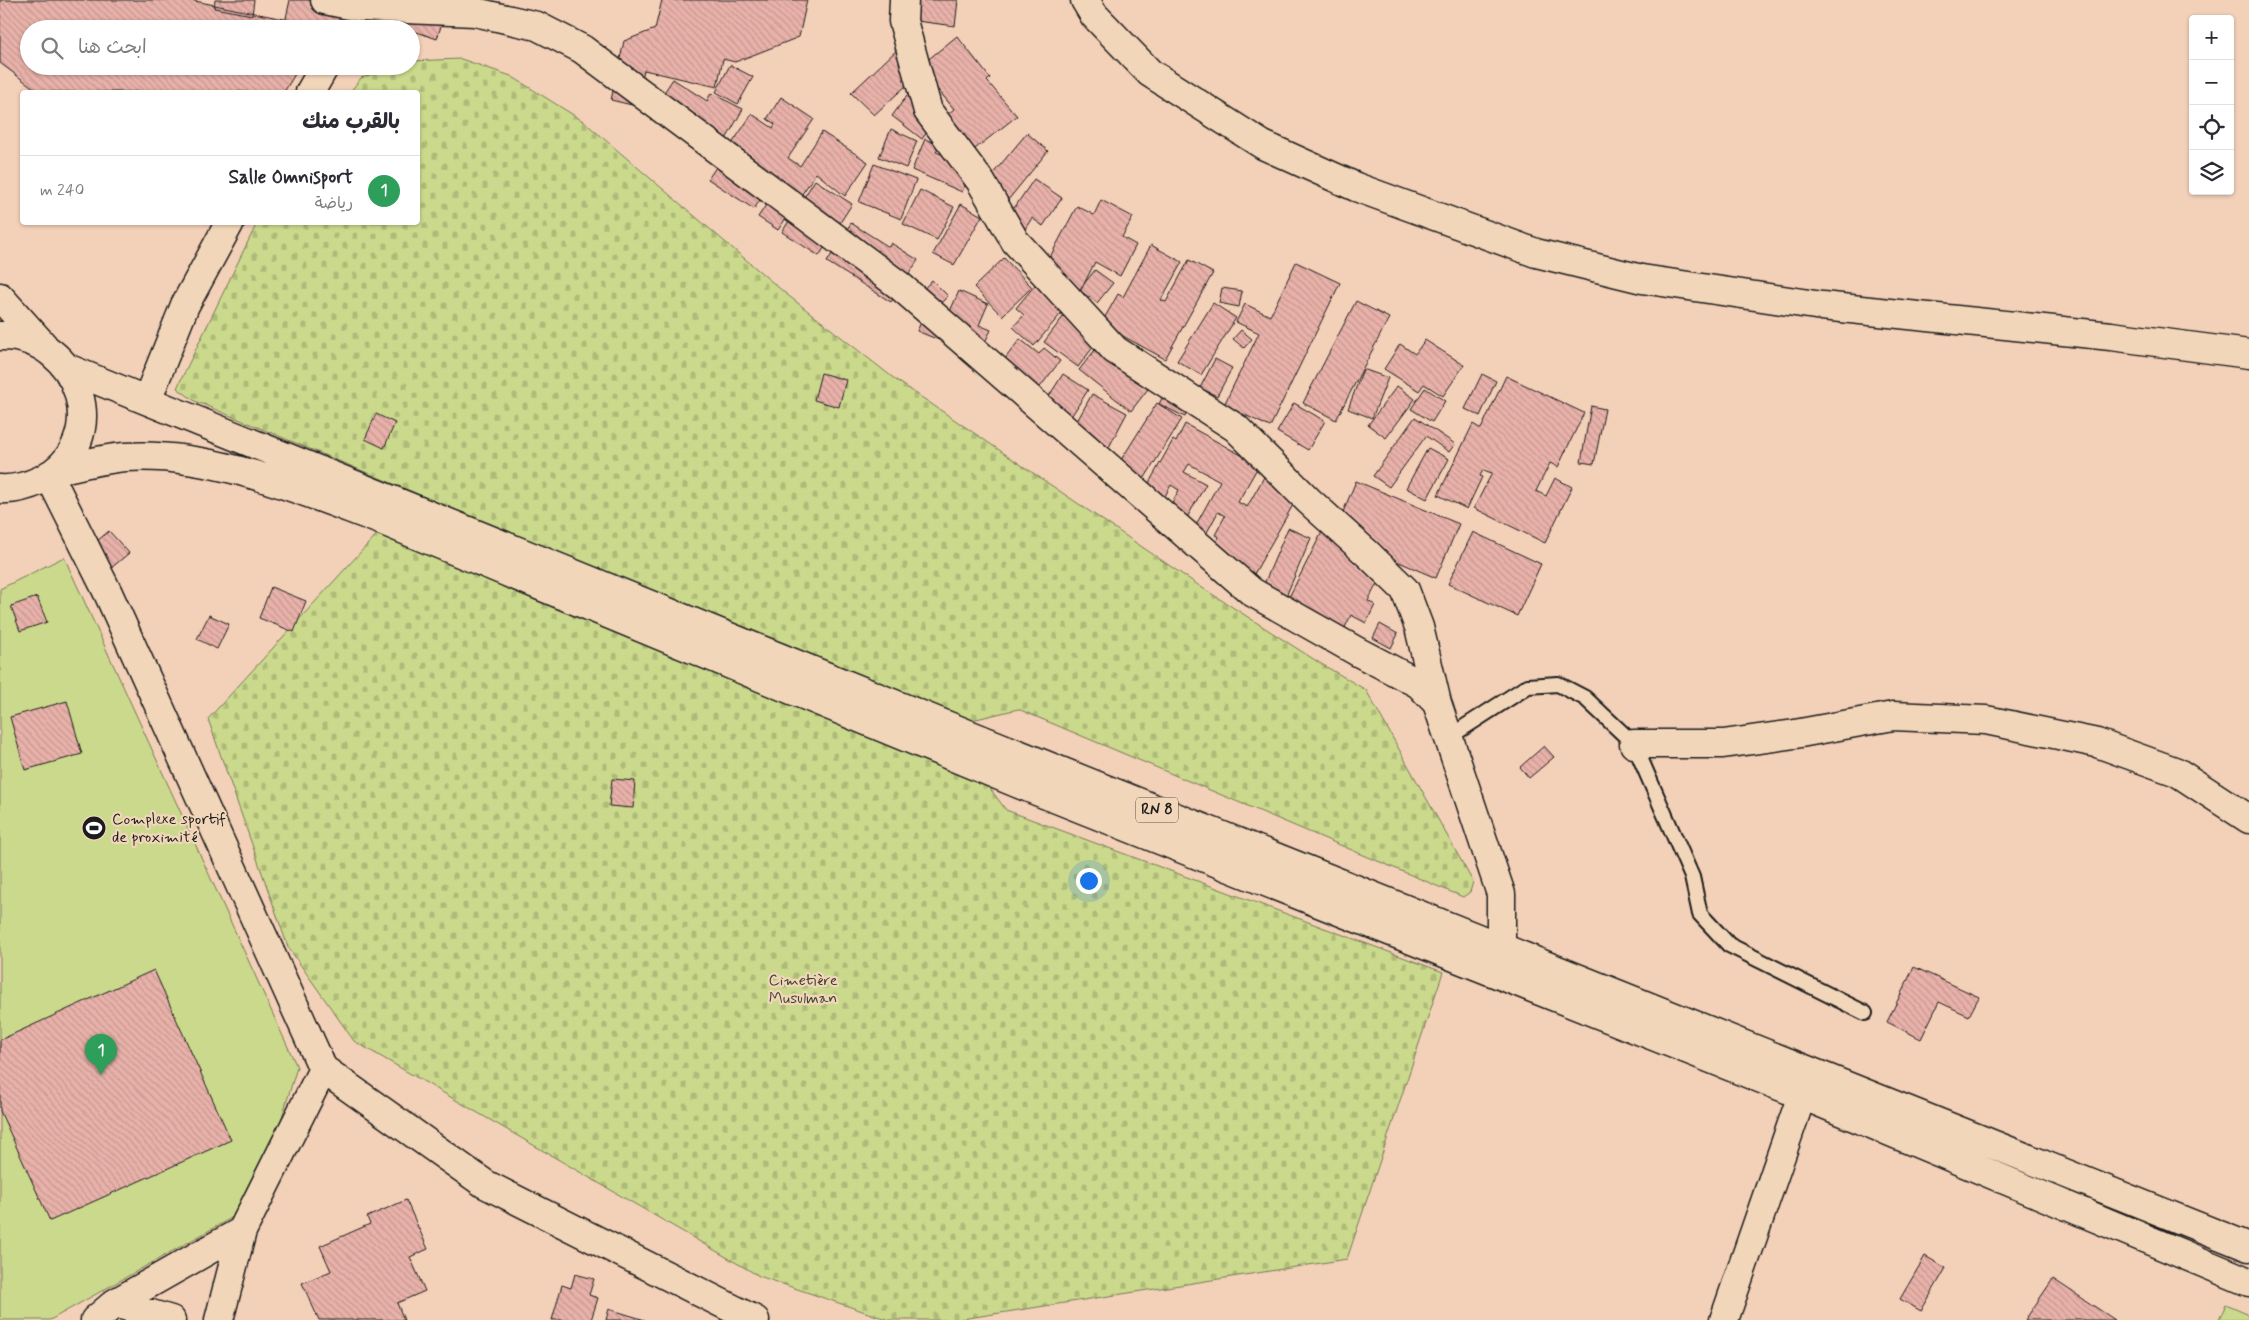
<!DOCTYPE html>
<html lang="ar">
<head>
<meta charset="utf-8">
<style>
	body { margin:0; font-family:Mynerve,"Playpen Sans Arabic",sans-serif; background:#f7f7f7; color:#2b2b33; direction:rtl }
	.controls { position:absolute; right:15px; top:15px; display:grid; overflow:hidden; border-radius:5px; box-shadow:0 1px 4px #0004 }
	.controls button { width:45px; height:45px; display:grid; place-items:center; padding:0; border:0; border-bottom:1px solid #e1e1e2; background:#fff; color:#2b2b33; font:25px sans-serif }
	.you { position:absolute; left:1088px; top:880px; width:18px; height:18px; margin:-12px; border:4px solid #fff; border-radius:50%; background:#1a73e8; box-shadow:0 0 0 8px #1a73e833 }
	.badge { display:grid; place-items:center; width:32px; height:32px; border-radius:50%; background:#1c1c1c; color:#fff; font-size:16px; font-weight:700 }
	.pin { position:absolute; translate:-50% -41px; filter:drop-shadow(0 1px 2px #0008) }
	.pin::after { content:''; position:absolute; top:26px; width:18px; height:15px; background:inherit; clip-path:polygon(0 0,100% 0,50% 100%) }
	.list { margin:0; padding:0; list-style:none }
	h2 { display:flex; justify-content:space-between; align-items:center; height:65px; margin:0; padding:0 20px; font-size:21px }
	h2 small { font-size:16px; font-weight:400; color:#7c7c81 }
	.list li { display:grid; grid-template-columns:32px 1fr auto; gap:15px; align-items:center; box-sizing:border-box; height:70px; padding:0 20px; border-top:1px solid #e1e1e2 }
	.list b { display:block; font-size:19px; white-space:nowrap }
	.list p { margin:0; font-size:16px; white-space:nowrap; color:#7c7c81 }
	.list em { font-size:16px; font-style:normal; color:#7c7c81 }
	.icon { flex:none; width:28px; height:28px; fill:none; stroke:currentColor; stroke-width:2; stroke-linecap:round; stroke-linejoin:round }
	.map { position:relative; flex:none; width:2249px; height:1320px; overflow:hidden; direction:ltr }
	.search { position:absolute; background:#fff; box-shadow:0 1px 4px #0004; left:20px; top:20px; width:400px; height:55px; display:flex; align-items:center; gap:12px; box-sizing:border-box; padding:0 18px; border-radius:28px; color:#7c7c81; font-size:19px }
	.panel { position:absolute; background:#fff; box-shadow:0 1px 4px #0004; left:20px; top:90px; width:400px; height:135px; border-radius:5px; direction:rtl }
	.map>svg:first-child { display:block }
	.grass { fill:#cbd98c; stroke:#747a54 }
	.cemetery { fill:url(#cemetery-stones); stroke:#747a54 }
	.building { fill:url(#building-back-hatch); stroke:#1c1c1c }
	.lines { fill:none; stroke-linecap:round; stroke-linejoin:round }
	.lane-casing { stroke:#1c1c1c; stroke-width:18 }
	.street-casing { stroke:#1c1c1c; stroke-width:31 }
	.secondary-casing { stroke:#1c1c1c; stroke-width:31 }
	.primary-casing { stroke:#1c1c1c; stroke-width:31 }
	.highway-casing { stroke:#1c1c1c; stroke-width:31 }
	.lane { stroke:#f2d6b9; stroke-width:14 }
	.street { stroke:#f2d6b9; stroke-width:28 }
	.secondary { stroke:#f2d6b9; stroke-width:28 }
	.primary { stroke:#f2d6b9; stroke-width:28 }
	.highway { stroke:#f2d6b9; stroke-width:28 }
	.labels { text-anchor:middle; dominant-baseline:central; stroke-width:4.5; stroke-linejoin:round; paint-order:stroke }
	.shield { fill:#f2d6b9; stroke:#5c544b; stroke-width:1 }
	.shield-label { font-size:15px; font-weight:bold; fill:#1c1c1c }
	.poi-label { font-size:16px; fill:#1c1c1c; stroke:#f2d6b9; text-anchor:start }
	.park-label { font-size:16px; fill:#3f4232; stroke:#f2d6b9 }
</style>
</head>
<body>
<div class="map">
<svg width="2249" height="1320" viewBox="0 0 2249 1320">
	<defs>
		<pattern id="cemetery-stones" width="16" height="16" patternUnits="userSpaceOnUse" patternTransform="scale(1.25)"><rect width="16" height="16" fill="#cbd98c"/><path d="M2 7V4a2 2 0 0 1 4 0v3zM10 15v-3a2 2 0 0 1 4 0v3z" fill="#aeba78"/></pattern>
		<pattern id="building-back-hatch" width="6" height="6" patternUnits="userSpaceOnUse" patternTransform="scale(1.25)"><rect width="6" height="6" fill="#e8b1a9"/><path d="M-1 5l2 2M0 0l6 6M5-1l2 2" fill="none" stroke="#c69891"/></pattern>
	</defs>
	<rect width="100%" height="100%" fill="#f3d0b8"/>
	<filter id="ink" filterUnits="userSpaceOnUse"><feTurbulence type="fractalNoise" baseFrequency=".02" numOctaves="2"/><feDisplacementMap in="SourceGraphic" scale="10" xChannelSelector="R" yChannelSelector="G"/><feConvolveMatrix kernelMatrix="1 2 1 2 8 2 1 2 1" color-interpolation-filters="sRGB"/></filter>
	<g filter="url(#ink)">
		<path class="grass" d="M 64,557 L 297,1067 L 256,1204 L 50,1320 L 0,1320 L 0,589 Z
			M 2226,1304 L 2247,1313 L 2249,1320 L 2219,1320 Z"/>
		<path class="cemetery" d="M 461,59 L 511,76 L 583,121 L 785,293 L 896,380 L 1201,587 L 1318,662 L 1366,690 L 1473,882 L 1470,892 L 1463,897 L 1018,709 L 964,722 L 195,401 L 177,388 L 257,223 L 418,222 L 418,92 L 350,92 L 361,78 L 394,66 L 411,66 L 411,61 Z
			M 379,532 L 973,766 L 1006,810 L 1443,972 L 1347,1259 L 955,1320 L 889,1320 L 759,1276 L 354,1041 L 288,947 L 208,719 Z"/>
		<path class="building" d="M 0,0 L 190,0 L 313,25 L 312,29 L 29,29 L 29,66 L 300,66 L 284,92 L 39,92 L 0,63 Z
			M 215,0 L 254,0 L 252,15 L 214,8 Z
			M 290,0 L 370,0 L 364,29 L 284,27 Z
			M 392,0 L 449,0 L 437,39 L 411,30 L 411,29 L 385,22 Z
			M 662,0 L 807,0 L 799,37 L 735,62 L 723,59 L 717,87 L 644,70 L 636,106 L 611,100 L 624,41 L 655,29 Z
			M 903,0 L 958,0 L 955,26 L 901,19 Z
			M 957,36 L 990,78 L 987,81 L 1017,116 L 971,152 L 943,118 L 954,109 L 919,67 Z
			M 899,48 L 921,72 L 874,115 L 851,93 Z
			M 730,65 L 753,77 L 738,104 L 716,92 Z
			M 673,79 L 707,101 L 711,93 L 743,109 L 725,141 L 659,100 Z
			M 909,93 L 939,116 L 922,139 L 892,116 Z
			M 781,97 L 814,119 L 788,158 L 800,166 L 822,132 L 868,162 L 845,196 L 816,173 L 778,230 L 758,217 L 779,186 L 772,182 L 754,209 L 708,179 L 752,114 L 773,128 L 775,124 L 767,119 Z
			M 891,129 L 917,141 L 906,168 L 879,157 Z
			M 1027,133 L 1048,151 L 1008,200 L 986,182 Z
			M 925,139 L 939,145 L 936,152 L 973,167 L 962,192 L 912,170 Z
			M 874,164 L 916,180 L 901,219 L 859,202 Z
			M 1034,179 L 1062,198 L 1043,226 L 1032,218 L 1023,232 L 1006,220 Z
			M 815,180 L 852,204 L 819,256 L 782,232 Z
			M 920,190 L 954,207 L 937,240 L 903,224 Z
			M 1101,200 L 1133,217 L 1122,237 L 1136,245 L 1120,276 L 1095,262 L 1080,292 L 1042,272 L 1077,206 L 1094,215 Z
			M 961,204 L 982,216 L 954,265 L 933,254 Z
			M 851,223 L 889,247 L 891,243 L 918,260 L 891,302 L 827,262 Z
			M 1151,245 L 1182,262 L 1161,300 L 1166,302 L 1189,260 L 1213,273 L 1165,359 L 1101,324 L 1118,294 L 1123,297 Z
			M 1004,258 L 1032,287 L 1002,316 L 974,287 Z
			M 1296,262 L 1340,283 L 1270,427 L 1224,405 L 1259,333 L 1236,322 L 1245,304 L 1270,316 Z
			M 1095,270 L 1113,283 L 1097,303 L 1079,290 Z
			M 932,280 L 948,296 L 934,310 L 918,295 Z
			M 1035,285 L 1064,310 L 1034,346 L 1013,327 L 1024,315 L 1016,308 Z
			M 1222,288 L 1242,291 L 1239,307 L 1219,303 Z
			M 959,291 L 988,304 L 979,325 L 991,330 L 984,344 L 961,349 L 917,331 L 927,309 L 947,318 Z
			M 1356,301 L 1389,318 L 1336,420 L 1303,403 Z
			M 1213,303 L 1236,318 L 1201,375 L 1177,361 Z
			M 1069,309 L 1103,334 L 1078,367 L 1044,342 Z
			M 1241,330 L 1252,339 L 1244,348 L 1233,339 Z
			M 1110,331 L 1161,372 L 1131,411 L 1079,370 Z
			M 1020,339 L 1039,354 L 1044,348 L 1060,361 L 1024,408 L 988,381 Z
			M 1425,340 L 1464,365 L 1443,396 L 1424,384 L 1419,391 L 1384,369 L 1400,344 L 1415,354 Z
			M 1215,359 L 1232,368 L 1217,396 L 1200,388 Z
			M 1363,369 L 1388,378 L 1372,418 L 1348,409 Z
			M 821,373 L 846,380 L 839,407 L 814,400 Z
			M 1063,374 L 1088,390 L 1060,434 L 1035,418 Z
			M 1482,374 L 1496,381 L 1480,416 L 1465,409 Z
			M 1506,376 L 1584,413 L 1558,467 L 1550,463 L 1536,491 L 1546,496 L 1555,478 L 1572,487 L 1545,543 L 1474,508 L 1492,473 L 1483,470 L 1480,476 L 1482,477 L 1467,509 L 1438,495 L 1473,424 L 1481,429 Z
			M 1397,386 L 1415,399 L 1386,438 L 1368,425 Z
			M 1425,388 L 1445,401 L 1432,422 L 1411,409 Z
			M 1165,392 L 1191,405 L 1185,417 L 1159,404 Z
			M 1092,394 L 1127,413 L 1100,464 L 1064,445 Z
			M 1157,403 L 1182,419 L 1132,498 L 1107,482 Z
			M 1294,403 L 1325,421 L 1308,450 L 1277,432 Z
			M 1591,406 L 1605,409 L 1594,464 L 1581,462 Z
			M 376,414 L 395,423 L 384,448 L 365,439 Z
			M 1415,417 L 1455,444 L 1449,452 L 1426,436 L 1389,487 L 1373,476 Z
			M 1185,424 L 1259,465 L 1238,502 L 1247,507 L 1264,477 L 1298,496 L 1249,583 L 1207,559 L 1219,537 L 1215,535 L 1225,516 L 1218,512 L 1198,549 L 1186,543 L 1220,481 L 1189,464 L 1184,472 L 1206,484 L 1180,530 L 1162,520 L 1179,490 L 1171,485 L 1158,509 L 1140,499 L 1173,440 L 1176,442 Z
			M 1428,448 L 1449,459 L 1427,499 L 1406,488 Z
			M 1356,481 L 1459,524 L 1436,578 L 1362,546 L 1338,524 Z
			M 1288,528 L 1311,538 L 1284,601 L 1261,591 Z
			M 1324,528 L 1389,560 L 1368,601 L 1375,605 L 1366,623 L 1351,615 L 1339,640 L 1282,611 Z
			M 109,531 L 129,553 L 104,574 L 85,551 Z
			M 1473,532 L 1541,564 L 1517,616 L 1448,584 Z
			M 271,587 L 306,601 L 294,632 L 259,618 Z
			M 37,597 L 47,622 L 20,631 L 11,606 Z
			M 209,615 L 229,624 L 217,649 L 197,639 Z
			M 1380,624 L 1398,634 L 1391,648 L 1373,638 Z
			M 67,701 L 82,754 L 25,770 L 10,717 Z
			M 1544,746 L 1554,757 L 1529,778 L 1520,767 Z
			M 612,779 L 635,781 L 633,808 L 609,806 Z
			M 1914,967 L 1979,997 L 1969,1016 L 1939,1002 L 1921,1039 L 1887,1022 Z
			M 154,970 L 231,1140 L 50,1221 L 0,1111 L 0,1040 Z
			M 406,1200 L 428,1249 L 410,1257 L 425,1291 L 397,1303 L 404,1320 L 319,1320 L 302,1283 L 331,1271 L 320,1246 L 370,1224 L 367,1217 Z
			M 1925,1256 L 1946,1268 L 1921,1311 L 1900,1299 Z
			M 575,1274 L 594,1279 L 589,1295 L 598,1298 L 591,1320 L 552,1320 L 562,1285 L 571,1288 Z
			M 2053,1279 L 2115,1320 L 2025,1320 Z
			M 609,1309 L 645,1320 L 606,1320 Z"/>
		<g class="lines">
			<defs>
				<path id="lane" d="M 1449,737 L 1528,686 L 1558,684 L 1585,698 L 1634,744 L 1692,877 L 1700,914 L 1729,945 L 1865,1013"/>
				<path id="street" d="M 325,0 L 359,7 L 475,12 L 537,26 L 582,49 L 900,286 L 1252,592 L 1358,652 L 1419,684 L 1437,703 L 1501,894 L 1501,949
					M 904,0 L 903,21 L 928,111 L 981,182 L 1015,241 L 1115,350 L 1236,428 L 1309,501 L 1369,555 L 1405,590 L 1419,627 L 1437,703
					M 310,92 L 325,66
					M 147,400 L 185,305 L 230,222
					M 49,475 L 108,593 L 323,1069 L 485,1184 L 755,1320
					M 1634,744 L 1723,744 L 1795,734 L 1893,716 L 1986,720 L 2097,743 L 2177,772 L 2249,819
					M 115,1303 L 171,1320
					M 95,1320 L 115,1303 L 242,1231
					M 219,1320 L 242,1231 L 323,1069
					M 1724,1320 L 1802,1095"/>
				<path id="secondary" d="M 1085,0 L 1094,15 L 1150,73 L 1263,145 L 1356,187 L 1536,253 L 1642,279 L 1822,306 L 2111,336 L 2249,354"/>
				<path id="primary" d="M 0,297 L 44,346
					M 0,336 C 81,334 115,443 41,480 C 28,486 15,490 0,489"/>
				<path id="highway" d="M 67,368 L 983,740 L 2249,1247
					M 57,470 C 79,465 102,459 125,457 C 212,451 302,491 383,521 L 1019,784 L 1802,1095 L 2249,1282"/>
			</defs>
			<use href="#lane" class="lane-casing"/>
			<use href="#street" class="street-casing"/>
			<use href="#secondary" class="secondary-casing"/>
			<use href="#primary" class="primary-casing"/>
			<use href="#highway" class="highway-casing"/>
			<use href="#lane" class="lane"/>
			<use href="#street" class="street"/>
			<use href="#secondary" class="secondary"/>
			<use href="#primary" class="primary"/>
			<use href="#highway" class="highway"/>
		</g>
	</g>
	<defs>
		<symbol id="stadium-disc" viewBox="-11 -11 22 22"><circle r="9.5" fill="#1c1c1c" stroke="#f2d6b9"/><path d="M0-5a6.5 5 0 1 0 0 10a6.5 5 0 1 0 0-10ZM-3.5-1.8h7v3.6h-7Z" fill="#fff"/></symbol>
	</defs>
	<g fill-rule="evenodd">
		<use href="#stadium-disc" x="80" y="814" width="28" height="28"/>
	</g>
	<g class="labels">
		<rect class="shield" x="1136" y="797.5" width="42" height="25" rx="4"/>
		<g class="shield-label">
			<text x="1157" y="810">RN 8</text>
		</g>
		<g class="poi-label">
			<text x="112" y="819">Complexe sportif<tspan x="112" dy="18">de proximité</tspan></text>
		</g>
		<g class="park-label">
			<text x="803" y="980">Cimetière<tspan x="803" dy="18">Musulman</tspan></text>
		</g>
	</g>
</svg>
<div class="controls">
<button>+</button>
<button>−</button>
<button><svg class="icon" aria-label="locate" viewBox="0 0 24 24"><circle cx="12" cy="12" r="6"/><path d="M12 2v4M12 18v4M2 12h4M18 12h4"/></svg></button>
<button><svg class="icon" aria-label="layers" viewBox="0 0 24 24"><path d="M12 4l9 5-9 5-9-5zM3 14l9 5 9-5"/></svg></button>
</div>
<div class="you"></div>
<div class="pin badge" style="left:101px;top:1075px;background:#2e9e5b">1</div>
<div class="search"><svg class="icon" aria-label="search" viewBox="0 0 24 24"><circle cx="10" cy="10" r="6"/><path d="M15 15l6 6"/></svg>ابحث هنا</div>
<section class="panel">
<h2>بالقرب منك<small></small></h2>
<ul class="list">
<li><span class="badge" style="background:#2e9e5b">1</span><div><b>Salle Omnisport</b><p>رياضة</p></div><em>240 m</em></li>
</ul>
</section>
</div>
</body>
</html>
